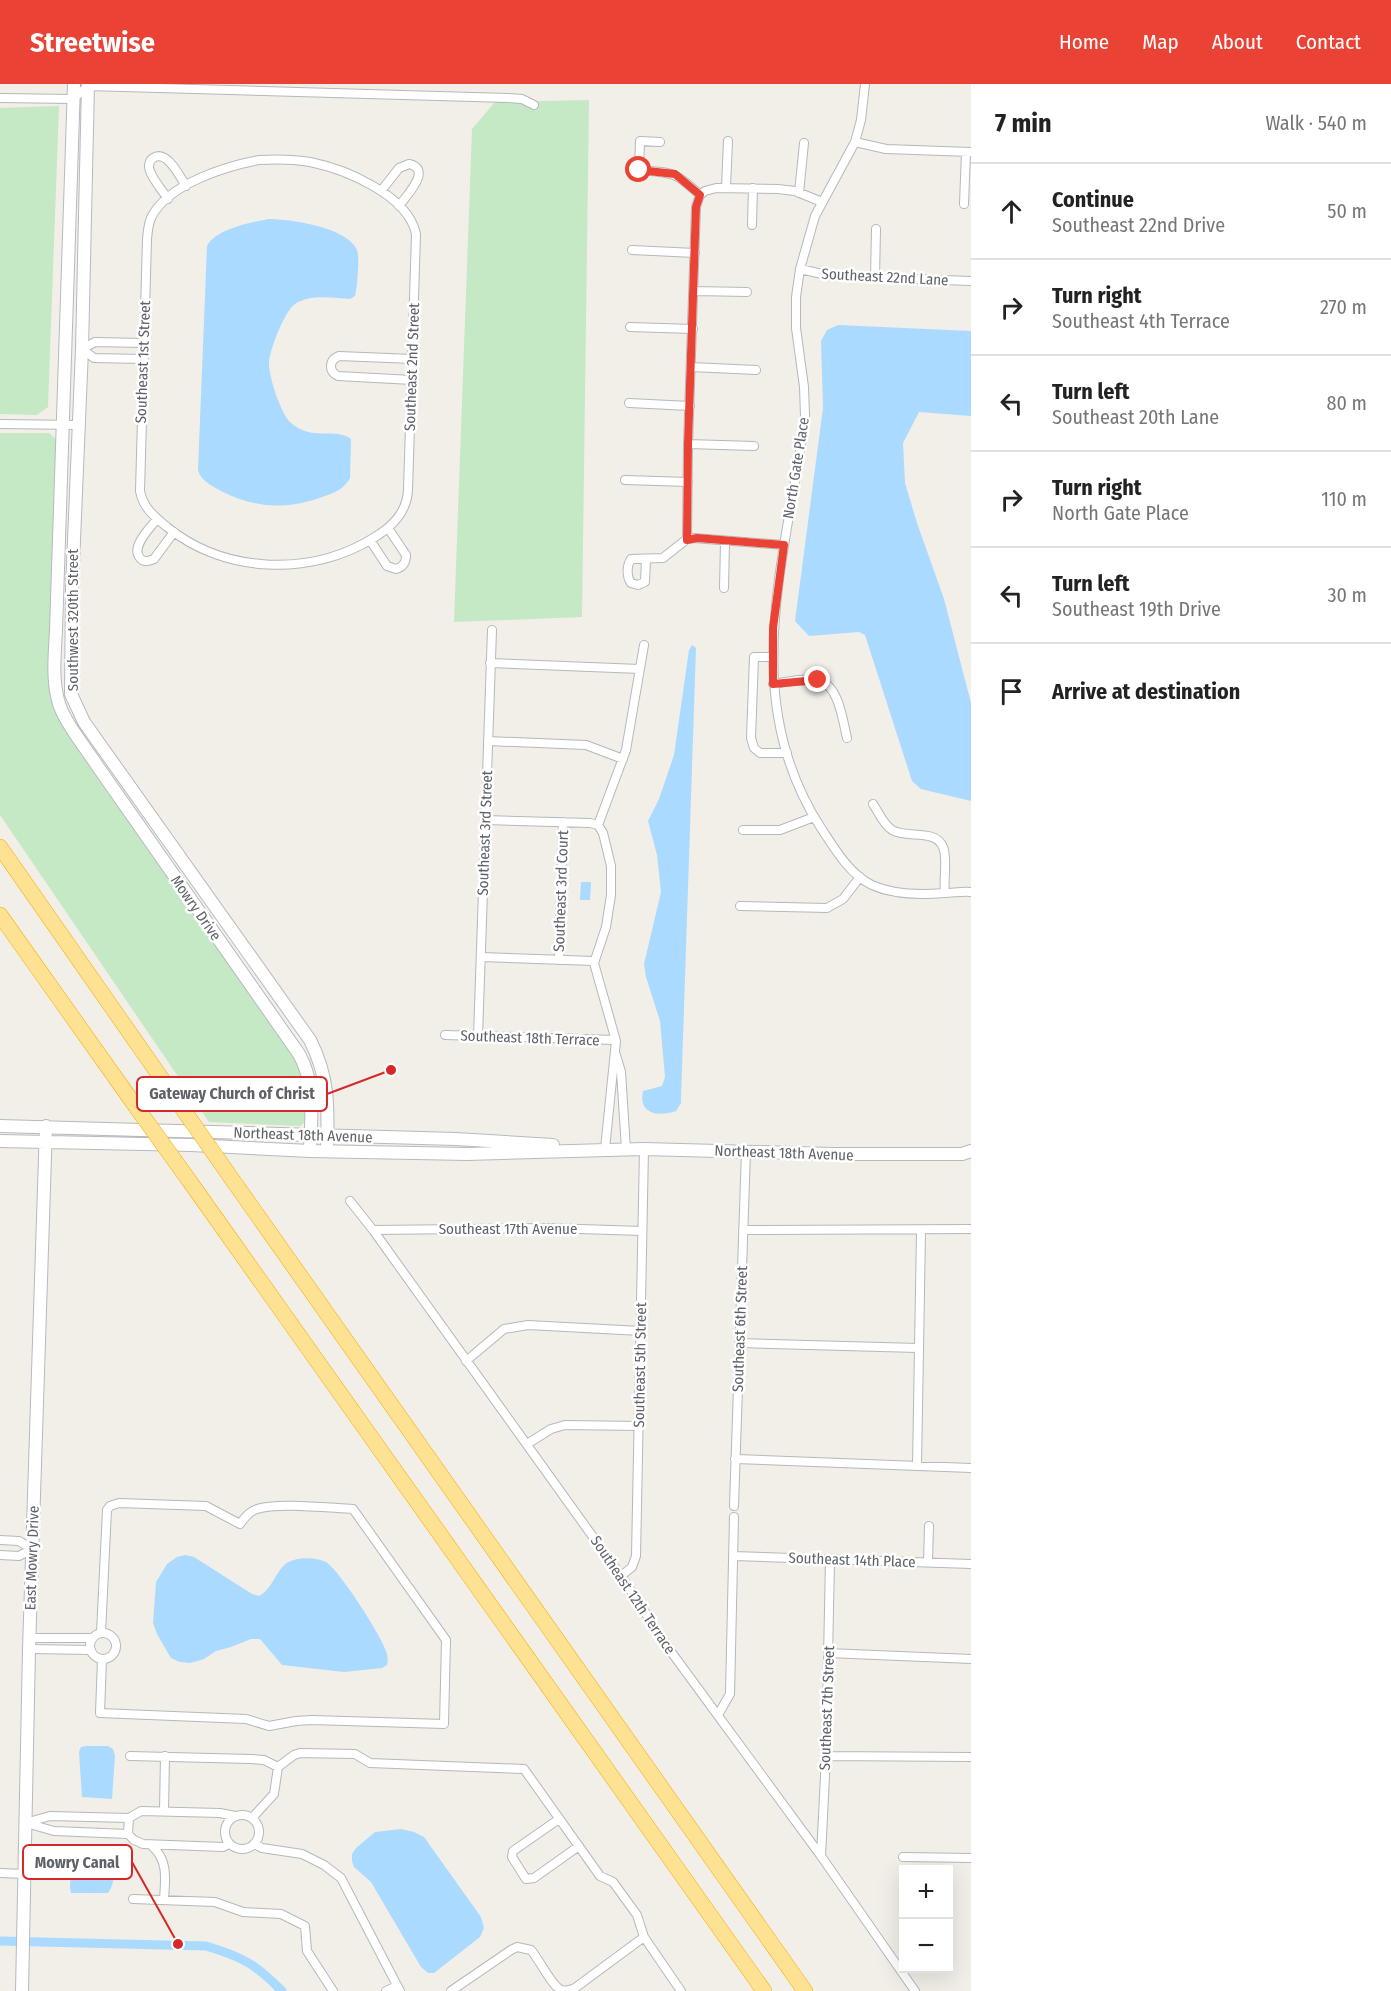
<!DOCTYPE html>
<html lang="en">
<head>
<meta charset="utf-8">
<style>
	body { margin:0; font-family:"Fira Sans Condensed",sans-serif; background:#f6f6f6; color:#222 }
	.controls { position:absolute; right:18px; bottom:18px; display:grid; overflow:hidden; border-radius:0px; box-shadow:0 6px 24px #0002 }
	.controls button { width:54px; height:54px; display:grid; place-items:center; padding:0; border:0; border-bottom:2px solid #e0e0e0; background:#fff; color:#222; font:30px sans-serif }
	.stop { position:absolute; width:18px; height:18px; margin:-14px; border:4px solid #ea4335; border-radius:50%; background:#fff }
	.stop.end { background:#ea4335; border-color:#fff; box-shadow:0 2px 6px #0008 }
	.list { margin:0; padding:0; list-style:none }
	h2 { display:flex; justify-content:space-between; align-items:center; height:78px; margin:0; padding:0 24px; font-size:26px }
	h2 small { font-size:20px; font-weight:400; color:#767676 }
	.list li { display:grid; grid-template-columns:39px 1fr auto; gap:18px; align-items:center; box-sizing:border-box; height:96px; padding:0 24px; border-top:2px solid #e0e0e0 }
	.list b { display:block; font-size:22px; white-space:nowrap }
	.list p { margin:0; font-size:20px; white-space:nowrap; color:#767676 }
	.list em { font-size:20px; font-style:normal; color:#767676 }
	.icon { flex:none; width:33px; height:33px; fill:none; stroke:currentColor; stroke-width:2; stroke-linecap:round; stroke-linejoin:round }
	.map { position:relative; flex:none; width:971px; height:1907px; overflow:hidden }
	header { display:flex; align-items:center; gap:36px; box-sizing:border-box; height:84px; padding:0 30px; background:#ea4335; color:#fff }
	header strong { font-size:28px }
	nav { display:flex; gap:33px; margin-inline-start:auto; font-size:21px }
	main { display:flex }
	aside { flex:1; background:#fff }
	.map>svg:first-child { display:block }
	.green { fill:#c5e8c5 }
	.water { fill:#aadaff }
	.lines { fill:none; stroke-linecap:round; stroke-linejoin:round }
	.canal { stroke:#aadaff; stroke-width:9 }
	.street-casing { stroke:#b5b8bc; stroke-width:10 }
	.secondary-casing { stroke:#b6babf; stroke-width:14 }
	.highway-casing { stroke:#f9ab00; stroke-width:16 }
	.street { stroke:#fff; stroke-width:8 }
	.secondary { stroke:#fff; stroke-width:12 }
	.highway { stroke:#fde293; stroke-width:15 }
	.highway-bridge-casing { stroke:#f9ab00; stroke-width:16; stroke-linecap:butt }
	.highway-bridge { stroke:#fde293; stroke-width:15 }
	.route { stroke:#ea4335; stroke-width:8 }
	.labels { text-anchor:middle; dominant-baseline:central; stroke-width:5; stroke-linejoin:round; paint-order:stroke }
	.street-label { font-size:15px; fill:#5f6368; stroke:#fff }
	.leader { fill:none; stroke:#d62828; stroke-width:2 }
	.callout-dot { fill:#d62828; stroke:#fff; stroke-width:2 }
	.callout { fill:#fff; stroke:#d62828; stroke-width:2 }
	.callout-label { font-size:16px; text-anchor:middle; font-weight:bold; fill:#5f6368 }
</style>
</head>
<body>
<header>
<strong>Streetwise</strong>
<nav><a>Home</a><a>Map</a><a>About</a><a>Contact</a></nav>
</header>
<main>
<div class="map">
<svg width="971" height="1907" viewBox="0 0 971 1907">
	<rect width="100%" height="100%" fill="#f1efe8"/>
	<path class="green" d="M 589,16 L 582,533 L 454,538 L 472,45 L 495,18 Z
		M 59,22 L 48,323 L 37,331 L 0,330 L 0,24 Z
		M 0,349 L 49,349 L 57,356 L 49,595 L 51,612 L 63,642 L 106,706 L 281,950 L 298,978 L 305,1002 L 306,1037 L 300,1042 L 209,1038 L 0,731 Z"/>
	<path class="water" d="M 268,135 C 290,135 347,143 357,166 C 360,174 357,204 355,212 L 350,215 C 333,214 310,210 295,220 C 284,228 270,265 269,278 C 268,291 281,330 290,338 C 311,358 336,343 351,355 L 350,394 C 345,404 335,409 325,412 C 287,426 257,425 221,407 C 212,402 200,396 198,386 L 207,162 C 216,145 250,139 268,135 Z
		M 838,241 L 971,247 L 971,332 L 919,328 L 903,359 L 905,399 L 917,439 L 944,515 L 971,619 L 971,717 L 921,705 L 912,697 L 865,551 L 859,548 L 809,552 L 795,537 L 823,324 L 821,257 L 827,246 Z
		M 692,561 L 696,564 L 681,1014 L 681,1019 L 676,1027 C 658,1033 638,1030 643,1007 L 662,1002 L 665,993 L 660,937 L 646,893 L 644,880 L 661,808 L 657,771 L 648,737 L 659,715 L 674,671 L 689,566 Z
		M 581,798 L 591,798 L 590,816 L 580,816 Z
		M 185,1471 L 194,1473 L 252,1510 L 259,1512 C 275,1504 276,1480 294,1476 C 302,1473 318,1474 326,1478 C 339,1486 381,1551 386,1567 C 388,1572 388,1576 387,1581 L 382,1584 L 344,1588 L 282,1581 L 260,1555 L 251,1555 L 231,1563 L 216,1567 L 204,1575 L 190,1579 L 180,1578 L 171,1574 L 157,1550 L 153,1539 L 156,1498 L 167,1480 L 177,1473 Z
		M 86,1662 L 108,1662 L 113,1665 L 115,1671 L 112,1715 L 82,1713 L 79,1668 L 81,1663 Z
		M 401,1745 L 414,1748 L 424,1753 L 481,1833 L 484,1844 L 480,1853 L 434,1889 L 428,1889 L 421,1883 L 371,1798 L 354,1783 L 352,1777 L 352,1770 L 356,1764 L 375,1748 Z
		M 105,1763 L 111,1764 C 116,1776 116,1799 108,1809 L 71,1809 L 70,1803 L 72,1767 L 75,1764 Z"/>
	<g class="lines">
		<path class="canal" d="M 0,1857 L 206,1862 C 243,1873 255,1880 282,1907"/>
		<defs>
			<path id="street" d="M 865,0 L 861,36 L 855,58 L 815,132 L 800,185 L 796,213 L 796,244 L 804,303 L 805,332 C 787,473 736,613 821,744 C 835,765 849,790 872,801 C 894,811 921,811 944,809 C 953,809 962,807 971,808
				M 0,14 L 73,15 L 88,2 L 508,14 L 522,15 L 534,21
				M 660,58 L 640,57 L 639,86 C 674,89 674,87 700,111
				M 855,58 L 886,65 L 971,68
				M 259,76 C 276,75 293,75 310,78 C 345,85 408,111 416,150 L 408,406 C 407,428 393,442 375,453 C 312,493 225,490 167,443 C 155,433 143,424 140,407 L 147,155 C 148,147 148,139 152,132 C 169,100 226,82 259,76 Z
				M 726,103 L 728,57
				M 381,107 L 399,84 L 409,80 C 433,85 406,112 399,122
				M 799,109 L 804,59
				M 700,111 L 705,107 L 716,104 L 778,105 L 795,107 L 822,118
				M 168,115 C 162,106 153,96 150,87 C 148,82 149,77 153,74 C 167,65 180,93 186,102
				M 964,120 L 966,68
				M 752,141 L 753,104
				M 632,166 L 695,169
				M 800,185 L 831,192 L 971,197
				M 875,194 L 876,145
				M 694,207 L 747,208
				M 630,243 L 693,245
				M 143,275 L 94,274 L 82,265 L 95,258 L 143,259
				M 691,283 L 756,286
				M 412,296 L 338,292 C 328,287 329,276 339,272 L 413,275
				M 629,319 L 690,322
				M 0,340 L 79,341
				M 688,360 L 754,362
				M 625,396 L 688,398
				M 157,435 C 151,443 130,463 140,474 C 144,479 149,477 154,475 L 174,448
				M 687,455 L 688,360 L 696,123 L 700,111
				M 370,456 L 387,482 L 396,485 C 403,483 406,479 406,471 L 388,444
				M 646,475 L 645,498 L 638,501 L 631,499 C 626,492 627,481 631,475 L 663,474 L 687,455 L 694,454 L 784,461
				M 724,504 L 725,458
				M 772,573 L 754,573 L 751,654 L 754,664 L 760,669 L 787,669
				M 490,579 L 640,585
				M 773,600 C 787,598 807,593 820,597 C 839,602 843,638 847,654
				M 488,657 L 586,661 L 623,675
				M 873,720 C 879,729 883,740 892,746 C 907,755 935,744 943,763 C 948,774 943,797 945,809
				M 485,736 L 590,739 L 598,741
				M 598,741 L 603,749 L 611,782 L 611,811 L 606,843 L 594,879 L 616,957 L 605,1065
				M 598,741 L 626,666 L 644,561
				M 743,746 L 780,746 L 814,733
				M 740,822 L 827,824 L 843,815 L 860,793
				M 481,873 L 594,877
				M 559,876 L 563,738
				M 445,951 L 615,956
				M 478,952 L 492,546
				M 616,971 L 621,988 L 626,1065
				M 350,1117 L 373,1146 L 621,1492 L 672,1569 L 821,1772 L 915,1907
				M 373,1146 L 549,1144 L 642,1147
				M 743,1146 L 971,1145
				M 739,1259 L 918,1264
				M 466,1277 L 504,1245 L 528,1241 L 641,1247
				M 527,1360 L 551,1345 L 565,1341 L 639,1342
				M 735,1375 L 971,1384
				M 917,1382 L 921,1147
				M 734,1422 L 746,1067
				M 0,1456 L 19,1457 L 32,1465
				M 0,1471 L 19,1472 L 32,1465
				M 734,1472 L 971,1480
				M 928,1478 L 929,1442
				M 621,1492 L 632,1483 L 636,1472 L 644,1065
				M 101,1549 L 107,1426 L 110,1422 L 119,1419 L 206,1422 L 240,1440 C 244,1434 250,1427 257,1425 C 277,1418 330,1424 353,1425 L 446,1556 L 444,1640 L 312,1636 L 296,1637 L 269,1642 L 246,1635 L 100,1629 L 102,1575
				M90 1562a13 13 0 1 1 26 0a13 13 0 1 1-26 0Z
				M 30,1554 L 93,1554
				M 29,1565 L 91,1566
				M 828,1569 L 971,1575
				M 718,1631 L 730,1610 L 734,1433
				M 130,1672 L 251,1675 L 264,1676 L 278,1683
				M 826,1672 L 971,1673
				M 164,1726 L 165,1672
				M225 1748a17 17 0 1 1 34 0a17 17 0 1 1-34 0Z
				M 129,1734 L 128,1750 L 134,1756 L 143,1760 L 223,1763 L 229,1760
				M 252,1734 L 274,1710 L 278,1683 L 294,1671 L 300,1669 L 355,1670 L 370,1679 L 524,1685 L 600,1792 L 613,1798 L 637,1831 L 644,1853 L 681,1907
				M 559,1735 L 513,1767 L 512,1773 L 526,1795 L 534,1794 L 579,1762
				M 25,1739 L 50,1732 L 129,1734 L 141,1727 L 220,1729 L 235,1732
				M 26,1739 L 54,1747 L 128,1750
				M 254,1760 L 262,1764 L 302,1770 L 324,1781 L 341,1794 L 400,1907
				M 152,1762 C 169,1777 165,1796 164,1816
				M 821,1772 L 826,1672 L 830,1476
				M 903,1773 L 971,1774
				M 0,1789 L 25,1790
				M 133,1815 L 215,1818 L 243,1828 L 281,1830 L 305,1842 L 307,1867 L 333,1907
				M 386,1907 L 397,1902
				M 451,1907 L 511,1866 L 517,1863 L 531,1866 C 539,1875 551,1901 561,1906 C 565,1907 571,1906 575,1904 L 644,1853"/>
			<path id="secondary" d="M 74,0 L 56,546 C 55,568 52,594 58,616 C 62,635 85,663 96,680 L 299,970 C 316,1000 311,1033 310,1067
				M 88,0 L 82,265 L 72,504 L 71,610 L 84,638 L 310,956 C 330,995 328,1026 327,1067
				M 0,1042 L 456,1055 L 553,1061
				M 0,1057 L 191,1061 L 310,1067 L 467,1070 L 644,1065 L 833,1070 L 962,1070 L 971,1067
				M 22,1907 L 29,1565 L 46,1042"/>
			<path id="highway" d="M 0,763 L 180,1021
				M 0,831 L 134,1020
				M 188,1095 L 764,1907
				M 234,1098 L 805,1907"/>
		</defs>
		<use href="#street" class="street-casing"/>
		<use href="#secondary" class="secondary-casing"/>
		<use href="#highway" class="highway-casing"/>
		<use href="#street" class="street"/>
		<use href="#secondary" class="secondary"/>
		<use href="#highway" class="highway"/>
		<defs>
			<path id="highway-bridge" d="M 134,1020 L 188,1095
				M 180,1021 L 234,1098"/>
		</defs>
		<use href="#highway-bridge" class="highway-bridge-casing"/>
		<use href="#highway-bridge" class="highway-bridge"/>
	</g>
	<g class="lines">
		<path class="route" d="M 639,86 L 675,90 L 700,111 L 696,123 L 688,360 L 687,456 L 697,454 L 784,461 L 773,544 L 773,600 L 818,596"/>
	</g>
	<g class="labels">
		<g class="street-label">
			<text transform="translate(885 193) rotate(3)">Southeast 22nd Lane</text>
			<text transform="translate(143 278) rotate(-88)">Southeast 1st Street</text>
			<text transform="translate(412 283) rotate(-88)">Southeast 2nd Street</text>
			<text transform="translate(796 384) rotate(-81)">North Gate Place</text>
			<text transform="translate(73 536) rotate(-90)">Southwest 320th Street</text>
			<text transform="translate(485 749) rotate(-88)">Southeast 3rd Street</text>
			<text transform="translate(561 807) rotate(-88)">Southeast 3rd Court</text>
			<text transform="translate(196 824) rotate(55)">Mowry Drive</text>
			<text transform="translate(530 954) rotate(2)">Southeast 18th Terrace</text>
			<text transform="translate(303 1051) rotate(2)">Northeast 18th Avenue</text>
			<text transform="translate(784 1069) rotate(2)">Northeast 18th Avenue</text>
			<text x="508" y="1145">Southeast 17th Avenue</text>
			<text transform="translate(740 1245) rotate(-88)">Southeast 6th Street</text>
			<text transform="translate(640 1281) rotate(-89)">Southeast 5th Street</text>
			<text transform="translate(32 1474) rotate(-88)">East Mowry Drive</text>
			<text transform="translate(852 1476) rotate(2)">Southeast 14th Place</text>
			<text transform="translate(633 1511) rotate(56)">Southeast 12th Terrace</text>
			<text transform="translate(827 1624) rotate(-88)">Southeast 7th Street</text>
		</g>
	</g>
	<path class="leader" d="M391 986L327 1010M178 1860L132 1778"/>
	<g class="callout-dot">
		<circle cx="391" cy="986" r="6"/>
		<circle cx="178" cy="1860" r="6"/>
	</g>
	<g class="callout">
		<rect x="137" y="993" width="190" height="34" rx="6"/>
		<rect x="23" y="1761" width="109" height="34" rx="6"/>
	</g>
	<g class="callout-label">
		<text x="232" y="1015">Gateway Church of Christ</text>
		<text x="77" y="1784">Mowry Canal</text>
	</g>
</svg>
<div class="controls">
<button>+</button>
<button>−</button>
</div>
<div class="stop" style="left:639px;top:86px"></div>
<div class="stop end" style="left:818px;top:596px"></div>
</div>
<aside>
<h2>7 min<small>Walk · 540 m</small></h2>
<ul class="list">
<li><svg class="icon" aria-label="ahead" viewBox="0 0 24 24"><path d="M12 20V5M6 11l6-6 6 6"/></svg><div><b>Continue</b><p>Southeast 22nd Drive</p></div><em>50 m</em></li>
<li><svg class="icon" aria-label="right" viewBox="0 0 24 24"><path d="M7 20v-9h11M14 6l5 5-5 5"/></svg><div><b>Turn right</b><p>Southeast 4th Terrace</p></div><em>270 m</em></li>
<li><svg class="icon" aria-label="left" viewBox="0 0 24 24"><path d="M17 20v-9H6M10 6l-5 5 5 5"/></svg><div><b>Turn left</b><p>Southeast 20th Lane</p></div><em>80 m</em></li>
<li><svg class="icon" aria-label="right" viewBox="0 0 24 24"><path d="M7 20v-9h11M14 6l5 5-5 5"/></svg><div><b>Turn right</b><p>North Gate Place</p></div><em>110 m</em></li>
<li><svg class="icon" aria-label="left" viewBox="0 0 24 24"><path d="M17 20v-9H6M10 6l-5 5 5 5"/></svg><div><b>Turn left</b><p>Southeast 19th Drive</p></div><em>30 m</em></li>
<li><svg class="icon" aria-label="arrive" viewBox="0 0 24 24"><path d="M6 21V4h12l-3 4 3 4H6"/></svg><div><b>Arrive at destination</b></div></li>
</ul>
</aside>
</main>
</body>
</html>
